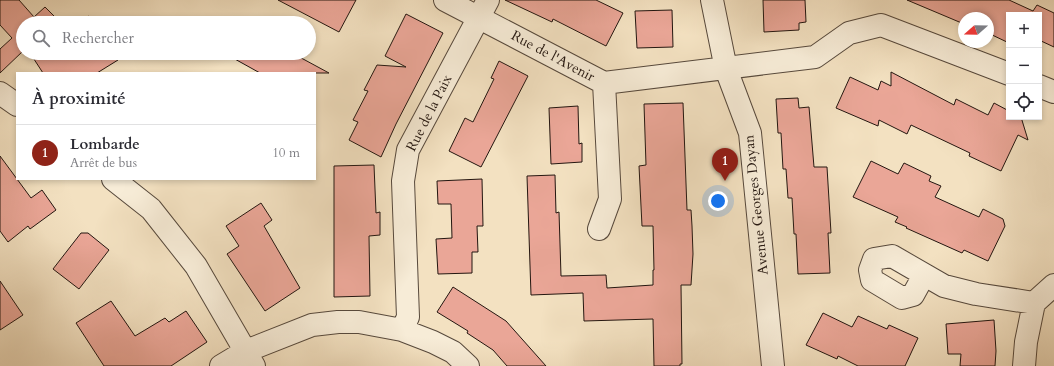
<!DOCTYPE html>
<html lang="fr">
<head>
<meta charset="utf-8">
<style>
	body { margin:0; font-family:Cardo,serif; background:#f2f2f3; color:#2b2b33 }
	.controls { position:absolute; right:12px; top:12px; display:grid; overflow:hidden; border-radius:0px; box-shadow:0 2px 6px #0003 }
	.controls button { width:36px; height:36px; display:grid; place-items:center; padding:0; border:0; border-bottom:1px solid #e1e1e2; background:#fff; color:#2b2b33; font:20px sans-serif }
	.compass { position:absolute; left:958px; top:12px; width:36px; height:36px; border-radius:50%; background:#fff; box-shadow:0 2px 6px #0003; rotate:250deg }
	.you { position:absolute; left:718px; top:201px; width:14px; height:14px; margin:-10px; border:3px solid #fff; border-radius:50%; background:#1a73e8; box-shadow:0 0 0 6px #1a73e833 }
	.badge { display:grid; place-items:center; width:26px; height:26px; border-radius:50%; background:#8f2418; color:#fff; font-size:13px; font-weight:700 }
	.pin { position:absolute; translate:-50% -33px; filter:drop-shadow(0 1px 2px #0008) }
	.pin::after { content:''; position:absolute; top:21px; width:14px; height:12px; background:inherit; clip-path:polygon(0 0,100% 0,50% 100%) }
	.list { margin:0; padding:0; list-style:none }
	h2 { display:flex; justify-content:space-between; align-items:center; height:52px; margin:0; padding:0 16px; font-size:17px }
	h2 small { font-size:13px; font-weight:400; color:#7c7c81 }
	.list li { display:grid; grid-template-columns:26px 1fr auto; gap:12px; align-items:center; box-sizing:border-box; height:56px; padding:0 16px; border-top:1px solid #e1e1e2 }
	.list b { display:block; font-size:15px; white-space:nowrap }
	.list p { margin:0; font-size:13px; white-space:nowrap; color:#7c7c81 }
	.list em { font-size:13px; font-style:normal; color:#7c7c81 }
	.icon { flex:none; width:22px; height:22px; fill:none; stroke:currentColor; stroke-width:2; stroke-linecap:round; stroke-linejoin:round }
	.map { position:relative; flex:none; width:1054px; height:366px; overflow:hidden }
	.search { position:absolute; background:#fff; box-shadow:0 2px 6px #0003; left:16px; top:16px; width:300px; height:44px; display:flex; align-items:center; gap:10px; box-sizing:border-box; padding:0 14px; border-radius:22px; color:#7c7c81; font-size:15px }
	.panel { position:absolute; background:#fff; box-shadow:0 2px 6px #0003; left:16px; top:72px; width:300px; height:108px; border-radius:0px }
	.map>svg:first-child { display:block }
	.building { fill:#eaa697; stroke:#231610 }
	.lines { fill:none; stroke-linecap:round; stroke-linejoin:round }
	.minor-casing { stroke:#57493c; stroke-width:24 }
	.minor { stroke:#f7ecd7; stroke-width:22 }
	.labels { text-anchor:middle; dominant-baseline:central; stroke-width:4; stroke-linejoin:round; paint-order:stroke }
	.street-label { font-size:14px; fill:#231610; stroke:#f7ecd7 }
</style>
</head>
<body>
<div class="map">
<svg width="1054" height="366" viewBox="0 0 1054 366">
	<rect width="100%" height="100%" fill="#f3e1c1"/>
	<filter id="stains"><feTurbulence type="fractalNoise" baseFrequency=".005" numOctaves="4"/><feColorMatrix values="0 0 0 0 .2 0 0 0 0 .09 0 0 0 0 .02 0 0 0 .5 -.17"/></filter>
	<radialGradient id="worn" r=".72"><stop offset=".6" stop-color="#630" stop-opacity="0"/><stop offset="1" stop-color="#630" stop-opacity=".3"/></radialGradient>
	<path class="building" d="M 0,0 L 19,0 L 34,17 L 45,7 L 57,19 L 53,23 L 23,23 L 23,51 L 0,73 L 0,49 L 12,38 L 0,25 Z
		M 278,0 L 356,0 L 339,32 Z
		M 505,0 L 596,0 L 623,13 L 606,46 L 553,19 L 552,22 Z
		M 763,0 L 805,0 L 806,22 L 799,23 L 799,30 L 764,32 Z
		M 907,0 L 1009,0 L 1033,11 L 1037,5 L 1054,13 L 1054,47 L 1039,40 L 1039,15 L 1009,15 L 1009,43 L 988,33 L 988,18 L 964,18 L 964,24 Z
		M 672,10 L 673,47 L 637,48 L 635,11 Z
		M 406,14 L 443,33 L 396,124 L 381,157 L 349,140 L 358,122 L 353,120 L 368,91 L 364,90 L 377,65 L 406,67 L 385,56 Z
		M 89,16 L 94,23 L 78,23 Z
		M 30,53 L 114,53 L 118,60 L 97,73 L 43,73 Z
		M 224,53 L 292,53 L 329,73 L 260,73 Z
		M 499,61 L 528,76 L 481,167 L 449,151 L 465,118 L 473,122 L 494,79 L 491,78 Z
		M 891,72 L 954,105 L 956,99 L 988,115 L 994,103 L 1009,111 L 1009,117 L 1021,117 L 1028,140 L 1018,135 L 1001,171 L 969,156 L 970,153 L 911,125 L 907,134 L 879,120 L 878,126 L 836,108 L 850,77 L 878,90 L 881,81 L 891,86 Z
		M 798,98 L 799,108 L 809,107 L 814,167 L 827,167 L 831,233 L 828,233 L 830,273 L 798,274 L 796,234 L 794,234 L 792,198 L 788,198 L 786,169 L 783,169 L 781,133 L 778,133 L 776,99 Z
		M 683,103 L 687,210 L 691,210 L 692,226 L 693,254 L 691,285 L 681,285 L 682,364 L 680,364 L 680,366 L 654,366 L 653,319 L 584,321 L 583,293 L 531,295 L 527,176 L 555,175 L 556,213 L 559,212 L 561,276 L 606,275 L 607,288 L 653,285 L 653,270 L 654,270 L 653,226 L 642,226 L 639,166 L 646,165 L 644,104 Z
		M 578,106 L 579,144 L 582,143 L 582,162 L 551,164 L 549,108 Z
		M 0,156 L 31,198 L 42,190 L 56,210 L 30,229 L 28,226 L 8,242 L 0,231 Z
		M 871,161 L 898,174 L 904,163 L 931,176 L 929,181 L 941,186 L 935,197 L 979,217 L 983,209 L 1003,219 L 1005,226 L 988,261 L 964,250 L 962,253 L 906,228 L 907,227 L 895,222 L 898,217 L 853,197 Z
		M 374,165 L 376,213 L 380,212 L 380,235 L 369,236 L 370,296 L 334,297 L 334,166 Z
		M 482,179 L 483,226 L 477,226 L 478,252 L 472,252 L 472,273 L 438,274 L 436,239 L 452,238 L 451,204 L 438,204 L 437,181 Z
		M 261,203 L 272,220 L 264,226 L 300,288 L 265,311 L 227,254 L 239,246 L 226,226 Z
		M 81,233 L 88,233 L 109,250 L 79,289 L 53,269 Z
		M 0,281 L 23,315 L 0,330 Z
		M 453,287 L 506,321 L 546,366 L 507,366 L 493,350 L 467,333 L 468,331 L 437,312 Z
		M 111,301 L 135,336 L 165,318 L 169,322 L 186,311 L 207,342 L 171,366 L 104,366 L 76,323 Z
		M 823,313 L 852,327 L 858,316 L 887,329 L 889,325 L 918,338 L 905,366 L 858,366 L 838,356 L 837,359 L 806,345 Z
		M 994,320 L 996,351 L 995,366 L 960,366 L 961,354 L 948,354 L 946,324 Z"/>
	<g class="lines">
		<defs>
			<path id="minor" d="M 445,0 L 604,83 L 815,57 L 849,33 L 881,25 L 1009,74
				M 712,0 L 726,69 L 750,133 L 773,366
				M 1039,86 L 1054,92
				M 0,93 L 17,105
				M 113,179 L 151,209 L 196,266 L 254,366
				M 599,229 L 610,199 L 604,83
				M 924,275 L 913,295 L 902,298 L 872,280 L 870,270 L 874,259 L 892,256 L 944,286 L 976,294 L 1034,303
				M 402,330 L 408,317 L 403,181 L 408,150 L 488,0
				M 221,366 L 246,351 L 312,325 L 338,322 L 359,322 L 402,330 L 433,342 L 453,352 L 468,366
				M 1024,366 L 1026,342 L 1034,303 L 1054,285"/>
		</defs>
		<use href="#minor" class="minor-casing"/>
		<use href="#minor" class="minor"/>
	</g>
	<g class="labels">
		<g class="street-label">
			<text transform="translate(553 56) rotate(28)">Rue de l'Avenir</text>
			<text transform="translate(429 113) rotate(-63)">Rue de la Paix</text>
			<text transform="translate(756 205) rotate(-96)">Avenue Georges Dayan</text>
		</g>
	</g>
	<rect width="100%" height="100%" filter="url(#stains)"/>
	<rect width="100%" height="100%" fill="url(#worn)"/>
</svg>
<div class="controls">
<button>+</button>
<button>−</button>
<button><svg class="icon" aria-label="locate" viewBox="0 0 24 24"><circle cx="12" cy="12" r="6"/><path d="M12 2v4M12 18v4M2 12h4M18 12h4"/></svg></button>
</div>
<svg class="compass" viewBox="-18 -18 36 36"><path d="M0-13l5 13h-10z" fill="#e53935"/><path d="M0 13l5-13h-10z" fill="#7c7c81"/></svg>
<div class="you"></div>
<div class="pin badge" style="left:725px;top:181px">1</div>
<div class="search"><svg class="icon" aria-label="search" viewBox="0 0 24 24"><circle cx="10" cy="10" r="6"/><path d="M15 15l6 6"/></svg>Rechercher</div>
<section class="panel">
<h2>À proximité<small></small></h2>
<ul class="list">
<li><span class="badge">1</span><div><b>Lombarde</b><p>Arrêt de bus</p></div><em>10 m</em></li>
</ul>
</section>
</div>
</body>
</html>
